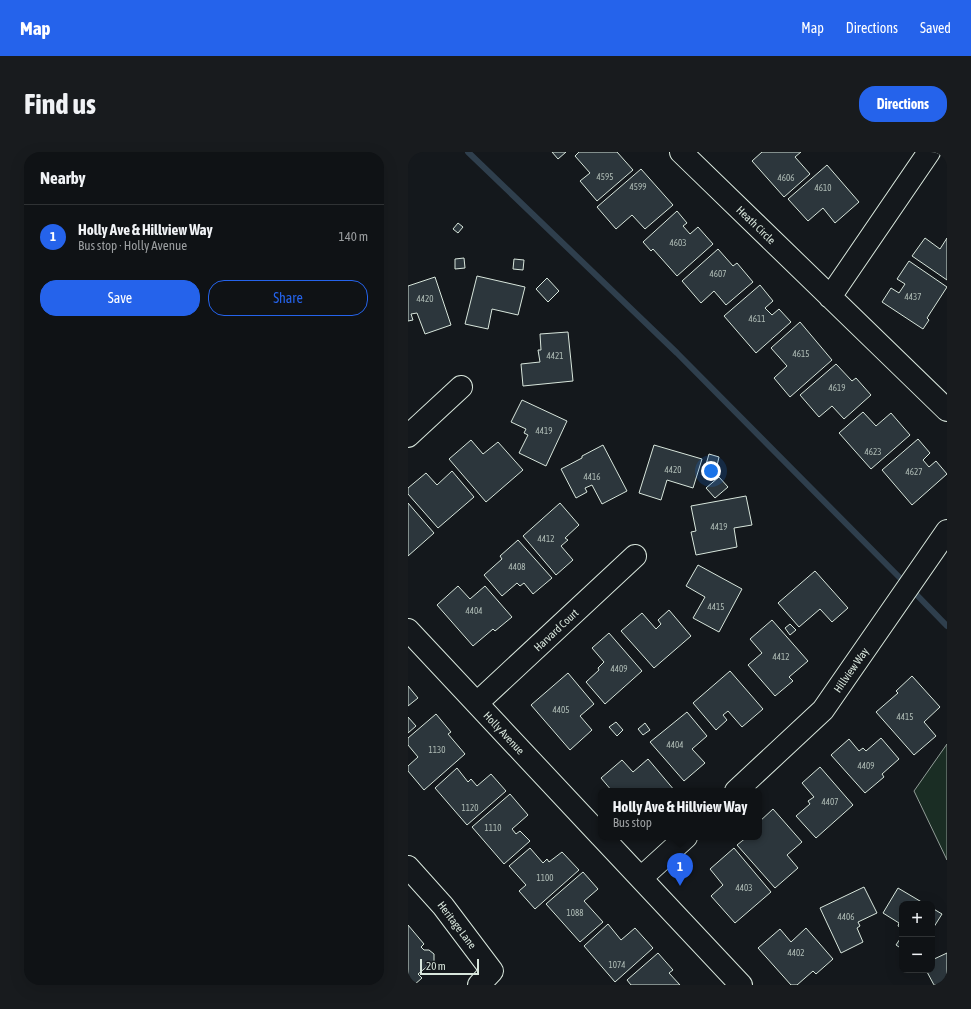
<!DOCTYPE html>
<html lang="en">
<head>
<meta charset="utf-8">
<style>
	body { margin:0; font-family:"Asap Condensed",sans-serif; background:#181b1e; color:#f1f3f6 }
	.controls { position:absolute; right:12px; bottom:12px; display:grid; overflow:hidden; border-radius:8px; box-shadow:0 4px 16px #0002 }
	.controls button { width:36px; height:36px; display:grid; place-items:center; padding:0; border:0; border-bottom:1px solid #2f3234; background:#0f1215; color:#f1f3f6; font:20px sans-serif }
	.scale { position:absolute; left:12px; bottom:10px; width:59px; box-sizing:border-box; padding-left:4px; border:2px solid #d8e6dc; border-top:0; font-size:11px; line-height:14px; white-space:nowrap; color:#d8e6dc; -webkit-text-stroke:3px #14181c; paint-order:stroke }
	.you { position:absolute; left:303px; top:319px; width:14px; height:14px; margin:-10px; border:3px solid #fff; border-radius:50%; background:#1a73e8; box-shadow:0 0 0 6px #1a73e833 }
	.badge { display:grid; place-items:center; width:26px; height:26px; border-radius:50%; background:#2563eb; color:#fff; font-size:13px; font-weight:700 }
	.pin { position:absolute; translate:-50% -33px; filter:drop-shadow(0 1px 2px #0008) }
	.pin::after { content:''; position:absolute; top:21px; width:14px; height:12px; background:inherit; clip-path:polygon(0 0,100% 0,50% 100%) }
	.popup { position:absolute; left:190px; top:636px; width:164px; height:52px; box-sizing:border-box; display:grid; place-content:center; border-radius:8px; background:#0f1215; filter:drop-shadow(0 1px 3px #0005); font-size:13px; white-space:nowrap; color:#9b9ea0 }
	.popup b { font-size:15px; color:#f1f3f6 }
	.popup::after { content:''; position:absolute; left:50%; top:100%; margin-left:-8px; border:8px solid transparent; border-top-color:#0f1215 }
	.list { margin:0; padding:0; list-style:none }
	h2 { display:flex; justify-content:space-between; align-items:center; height:52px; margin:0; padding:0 16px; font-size:17px }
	h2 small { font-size:13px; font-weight:400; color:#9b9ea0 }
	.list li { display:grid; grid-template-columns:26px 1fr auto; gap:12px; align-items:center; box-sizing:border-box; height:64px; padding:0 16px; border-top:1px solid #2f3234 }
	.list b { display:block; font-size:15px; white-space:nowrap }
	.list p { margin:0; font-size:13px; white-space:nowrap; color:#9b9ea0 }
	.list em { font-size:13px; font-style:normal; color:#9b9ea0 }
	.actions { display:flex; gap:8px; padding:12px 16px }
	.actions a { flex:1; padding:9px 0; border:1px solid #2563eb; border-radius:16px; text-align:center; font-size:14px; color:#2563eb }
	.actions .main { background:#2563eb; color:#fff }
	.map { position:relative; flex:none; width:539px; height:833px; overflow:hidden; border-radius:16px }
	header { display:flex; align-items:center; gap:24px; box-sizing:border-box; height:56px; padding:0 20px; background:#2563eb; color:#fff }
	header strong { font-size:19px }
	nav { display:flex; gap:22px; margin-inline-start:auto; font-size:14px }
	.intro { display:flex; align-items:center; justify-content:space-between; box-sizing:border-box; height:96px; padding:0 24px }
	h1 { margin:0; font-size:28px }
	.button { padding:10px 18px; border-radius:16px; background:#2563eb; color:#fff; font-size:14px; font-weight:700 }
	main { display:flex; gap:24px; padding:0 24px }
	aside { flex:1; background:#0f1215; border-radius:16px; box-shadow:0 4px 16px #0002 }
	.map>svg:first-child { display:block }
	.green { fill:#1a2d24; stroke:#939e99 }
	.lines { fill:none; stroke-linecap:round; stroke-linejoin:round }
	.stream { stroke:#2f3f4d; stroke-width:6 }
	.building { fill:#2c363c; stroke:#d8e6dc }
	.minor-casing { stroke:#d8e6dc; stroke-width:24 }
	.minor { stroke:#14181c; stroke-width:22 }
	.labels { text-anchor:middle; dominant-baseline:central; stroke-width:3; stroke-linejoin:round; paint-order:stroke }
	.number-label { font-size:9px; fill:#adbab4 }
	.street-label { font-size:11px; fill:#d8e6dc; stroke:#14181c }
</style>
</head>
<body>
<header>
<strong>Map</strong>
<nav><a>Map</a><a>Directions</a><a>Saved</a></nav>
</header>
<div class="intro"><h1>Find us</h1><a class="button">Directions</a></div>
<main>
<aside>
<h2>Nearby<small></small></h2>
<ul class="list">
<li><span class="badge">1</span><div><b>Holly Ave &amp; Hillview Way</b><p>Bus stop · Holly Avenue</p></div><em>140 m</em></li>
</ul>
<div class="actions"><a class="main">Save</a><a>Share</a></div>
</aside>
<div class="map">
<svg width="539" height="833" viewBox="0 0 539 833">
	<rect width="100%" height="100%" fill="#14181c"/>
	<path class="green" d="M 539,592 L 539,708 L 506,639 Z"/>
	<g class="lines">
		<path class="stream" d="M 60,0 L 269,201 L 497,431
			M 504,438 L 539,474"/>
	</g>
	<path class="building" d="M 144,0 L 158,0 L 150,7 Z
		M 171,0 L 209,0 L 225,18 L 189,49 L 172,29 L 182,21 L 167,4 Z
		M 354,0 L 393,0 L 387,5 L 402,22 L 376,45 L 344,9 Z
		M 419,13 L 451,50 L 427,71 L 415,56 L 400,69 L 380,47 Z
		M 233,17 L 265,53 L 237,77 L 224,63 L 208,77 L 189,55 Z
		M 269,59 L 279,71 L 275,74 L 282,82 L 290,75 L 305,92 L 269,124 L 245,97 L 243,99 L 235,90 Z
		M 50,71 L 55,75 L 50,81 L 45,77 Z
		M 517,86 L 532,97 L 539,86 L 539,128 L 504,104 Z
		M 310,97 L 325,114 L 329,111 L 345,130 L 318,153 L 306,139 L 293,151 L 274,129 Z
		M 56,106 L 57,116 L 47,117 L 47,107 Z
		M 106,107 L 116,108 L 115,118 L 105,117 Z
		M 501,109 L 539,135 L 519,166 L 521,168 L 515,177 L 474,150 L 483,136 L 491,141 L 497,132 L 489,127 Z
		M 69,124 L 117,135 L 110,163 L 84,157 L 80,177 L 57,172 Z
		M 27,125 L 43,173 L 17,182 L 9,161 L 3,162 L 5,168 L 0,169 L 0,134 Z
		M 139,126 L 151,139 L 140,150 L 128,137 Z
		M 352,133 L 365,149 L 357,156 L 364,163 L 371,157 L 383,170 L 348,201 L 316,164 Z
		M 392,170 L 424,208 L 382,245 L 366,226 L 379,214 L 363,196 Z
		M 160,180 L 165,229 L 115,234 L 113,212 L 132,210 L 130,198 L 133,198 L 132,182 Z
		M 428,212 L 444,229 L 448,226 L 463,243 L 436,267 L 424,254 L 411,265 L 392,243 Z
		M 114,248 L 159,269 L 138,314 L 111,301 L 120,283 L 116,281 L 118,277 L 103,270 Z
		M 455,260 L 468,274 L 483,261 L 502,283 L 463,317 L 431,281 Z
		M 510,287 L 522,301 L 515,308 L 521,315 L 528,309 L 539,322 L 504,353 L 474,318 Z
		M 63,288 L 75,302 L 90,290 L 115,318 L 78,350 L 41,307 Z
		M 195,293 L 219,339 L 194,352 L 184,333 L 177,336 L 179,340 L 168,346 L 153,317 L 174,306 L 174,304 Z
		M 246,293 L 294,307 L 285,336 L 259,328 L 253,348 L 231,341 Z
		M 301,302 L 311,305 L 308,318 L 297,316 Z
		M 44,319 L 66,345 L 30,376 L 0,342 L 0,336 L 18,321 L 29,333 Z
		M 311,325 L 320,335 L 307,346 L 298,336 Z
		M 338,344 L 344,373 L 326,376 L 329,395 L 288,403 L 283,380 L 288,379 L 283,354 Z
		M 0,351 L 26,381 L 0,404 Z
		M 152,351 L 171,373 L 157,386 L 160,388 L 153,394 L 165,408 L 148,423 L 115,384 Z
		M 110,388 L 144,426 L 125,442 L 116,431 L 112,434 L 109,431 L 94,444 L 76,423 L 94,407 L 92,404 Z
		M 290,413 L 334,437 L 311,480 L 285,466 L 297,445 L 278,434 Z
		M 407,419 L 440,456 L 424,470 L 412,457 L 391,475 L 370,451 Z
		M 50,434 L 62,447 L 77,434 L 104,465 L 87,479 L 85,477 L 65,494 L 29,453 Z
		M 261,458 L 283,484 L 246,516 L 213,479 L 234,461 L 248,477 L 253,472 L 250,468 Z
		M 364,468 L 400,509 L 381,525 L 385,529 L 367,544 L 340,513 L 354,501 L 342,487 Z
		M 382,472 L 388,478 L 382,483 L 377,476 Z
		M 201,481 L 234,519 L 197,552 L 178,530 L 191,518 L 190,516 L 196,510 L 184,496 Z
		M 322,519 L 355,557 L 334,575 L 320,559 L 315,563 L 319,568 L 308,578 L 285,551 Z
		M 160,521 L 186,552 L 172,564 L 184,578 L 162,598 L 123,553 Z
		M 504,524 L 532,555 L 516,570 L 528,584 L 506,603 L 468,560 L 490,541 L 488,539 Z
		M 0,534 L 10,546 L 0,554 Z
		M 279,560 L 299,584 L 284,597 L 297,611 L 276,629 L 242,590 Z
		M 28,562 L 43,580 L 40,582 L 57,602 L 16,638 L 0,619 L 0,614 L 10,605 L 0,593 L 0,586 Z
		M 0,565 L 8,574 L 0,581 Z
		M 208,570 L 215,578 L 209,584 L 201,575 Z
		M 237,571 L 242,578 L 235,583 L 230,577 Z
		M 473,586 L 491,607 L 474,622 L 476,625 L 457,641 L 423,603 L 441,587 L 451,599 L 455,596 L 458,599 Z
		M 240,607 L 267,639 L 204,639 L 193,626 L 214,608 L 225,620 Z
		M 412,615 L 445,653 L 408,686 L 388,664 L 402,652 L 400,649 L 406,645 L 394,631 Z
		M 49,616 L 60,630 L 63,627 L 69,634 L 83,622 L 98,639 L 59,673 L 27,636 Z
		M 102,642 L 120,663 L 104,677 L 108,682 L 112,679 L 122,689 L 96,712 L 64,675 Z
		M 365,657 L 394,690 L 379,703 L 390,716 L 367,736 L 329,693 L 339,685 L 351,685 L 351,670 Z
		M 122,696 L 135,711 L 139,707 L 141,710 L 154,700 L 171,718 L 127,757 L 111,739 L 118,733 L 101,714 Z
		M 326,696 L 363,740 L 327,771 L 303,744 L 315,733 L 302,717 Z
		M 175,720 L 190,737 L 176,749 L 195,770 L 172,790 L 138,752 Z
		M 456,735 L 469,761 L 450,770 L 452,774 L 449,776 L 455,790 L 433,801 L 412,756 Z
		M 490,736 L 517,752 L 494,752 L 494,776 L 490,774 L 491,771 L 475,761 Z
		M 524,756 L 534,762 L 524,778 Z
		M 200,772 L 213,788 L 227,776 L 245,796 L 207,830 L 176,794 Z
		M 0,773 L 16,792 L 13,795 L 16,798 L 21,798 L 26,802 L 26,809 L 10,822 L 14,826 L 6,833 L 0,833 Z
		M 398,776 L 425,807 L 408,822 L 405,819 L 389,833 L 383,833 L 350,796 L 372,777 L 383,790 Z
		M 494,784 L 494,797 L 488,793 Z
		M 250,801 L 265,818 L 261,821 L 272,833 L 223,833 L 219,828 Z
		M 539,801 L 539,832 L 526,833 L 518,818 L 524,818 L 524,808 Z"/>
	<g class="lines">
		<defs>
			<path id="minor" d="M 273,0 L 539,258
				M 422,145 L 521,0
				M 0,284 L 53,235
				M 0,478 L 193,684
				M 69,551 L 227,404
				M 328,639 L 415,558 L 539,379
				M 194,685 L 333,833
				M 0,715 L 35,754 L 84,819 L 71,833
				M 233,726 L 278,685"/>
		</defs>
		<use href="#minor" class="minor-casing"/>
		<use href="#minor" class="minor"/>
	</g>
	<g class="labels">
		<g class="number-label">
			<text x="197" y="25">4595</text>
			<text x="378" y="26">4606</text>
			<text x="230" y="35">4599</text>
			<text x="415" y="36">4610</text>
			<text x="270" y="91">4603</text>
			<text x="310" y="122">4607</text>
			<text x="505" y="145">4437</text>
			<text x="17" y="147">4420</text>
			<text x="349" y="167">4611</text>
			<text x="393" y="202">4615</text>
			<text x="147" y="204">4421</text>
			<text x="429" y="236">4619</text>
			<text x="136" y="279">4419</text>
			<text x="465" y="300">4623</text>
			<text x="265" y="318">4420</text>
			<text x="506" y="320">4627</text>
			<text x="184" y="325">4416</text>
			<text x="311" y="375">4419</text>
			<text x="138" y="387">4412</text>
			<text x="109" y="415">4408</text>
			<text x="308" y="455">4415</text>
			<text x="66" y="459">4404</text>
			<text x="373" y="505">4412</text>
			<text x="211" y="517">4409</text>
			<text x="153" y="558">4405</text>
			<text x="497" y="565">4415</text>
			<text x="267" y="593">4404</text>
			<text x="29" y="598">1130</text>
			<text x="458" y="614">4409</text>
			<text x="422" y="650">4407</text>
			<text x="62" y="656">1120</text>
			<text x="85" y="676">1110</text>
			<text x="137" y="726">1100</text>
			<text x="336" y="736">4403</text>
			<text x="167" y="761">1088</text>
			<text x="438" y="765">4406</text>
			<text x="388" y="801">4402</text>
			<text x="209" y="813">1074</text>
		</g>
		<g class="street-label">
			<text transform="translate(348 73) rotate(44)">Heath Circle</text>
			<text transform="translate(148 478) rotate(-43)">Harvard Court</text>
			<text transform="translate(443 518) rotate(-55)">Hillview Way</text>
			<text transform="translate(96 581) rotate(47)">Holly Avenue</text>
			<text transform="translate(49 773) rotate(53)">Heritage Lane</text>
		</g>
	</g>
</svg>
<div class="controls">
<button>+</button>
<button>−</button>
</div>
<div class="scale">20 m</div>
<div class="you"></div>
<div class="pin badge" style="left:272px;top:734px">1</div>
<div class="popup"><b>Holly Ave &amp; Hillview Way</b>Bus stop</div>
</div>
</main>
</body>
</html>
